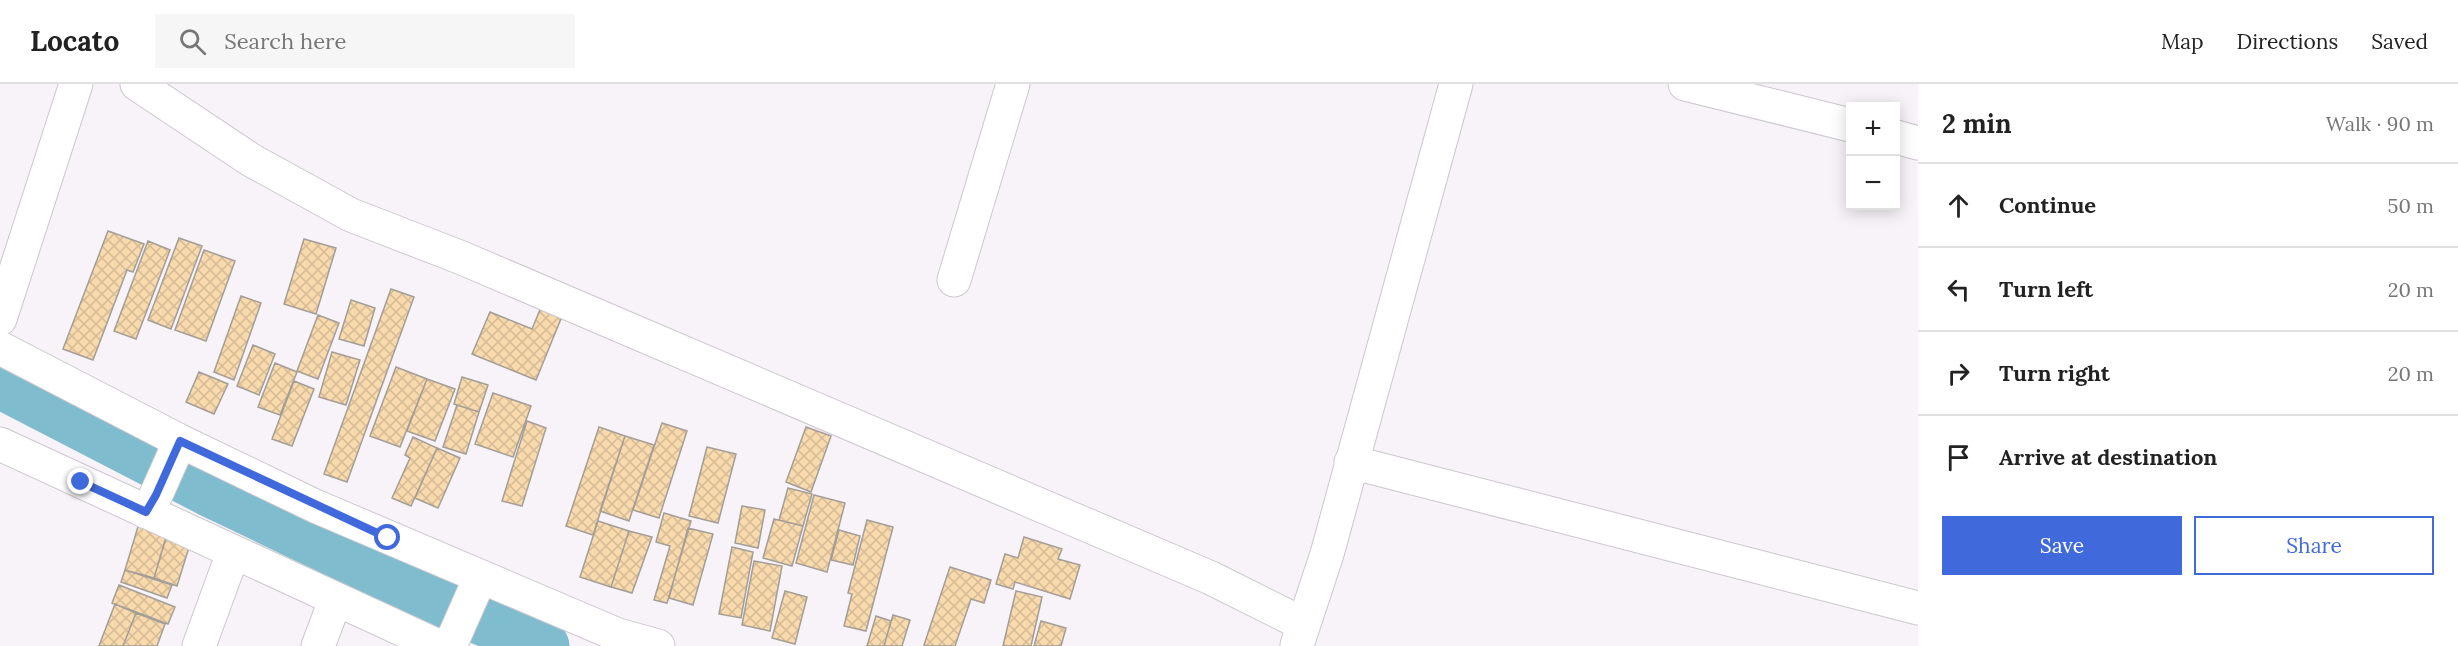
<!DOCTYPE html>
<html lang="en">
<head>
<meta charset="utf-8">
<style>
	body { margin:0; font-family:Lora,serif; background:#f6f6f6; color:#222 }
	.controls { position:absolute; right:18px; top:18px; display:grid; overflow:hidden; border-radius:0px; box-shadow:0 3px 15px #0003 }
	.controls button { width:54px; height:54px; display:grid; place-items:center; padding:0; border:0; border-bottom:2px solid #e0e0e0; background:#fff; color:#222; font:30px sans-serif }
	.stop { position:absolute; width:18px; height:18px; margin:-14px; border:4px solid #406adb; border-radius:50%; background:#fff }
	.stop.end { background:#406adb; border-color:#fff; box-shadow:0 2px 6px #0008 }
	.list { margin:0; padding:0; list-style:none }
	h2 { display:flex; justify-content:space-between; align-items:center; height:78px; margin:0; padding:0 24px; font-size:26px }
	h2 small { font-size:20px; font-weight:400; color:#767676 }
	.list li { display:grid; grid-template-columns:39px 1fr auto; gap:18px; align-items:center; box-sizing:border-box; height:84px; padding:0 24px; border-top:2px solid #e0e0e0 }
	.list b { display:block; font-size:22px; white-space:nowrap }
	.list em { font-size:20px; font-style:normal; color:#767676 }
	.actions { display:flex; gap:12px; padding:18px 24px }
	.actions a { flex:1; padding:14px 0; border:2px solid #406adb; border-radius:0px; text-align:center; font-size:21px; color:#406adb }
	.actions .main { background:#406adb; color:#fff }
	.icon { flex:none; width:33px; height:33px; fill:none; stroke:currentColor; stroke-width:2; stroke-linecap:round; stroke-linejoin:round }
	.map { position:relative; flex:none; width:1918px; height:562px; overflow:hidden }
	header { display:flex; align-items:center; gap:36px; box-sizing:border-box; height:84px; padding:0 30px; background:#fff; border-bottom:2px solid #e0e0e0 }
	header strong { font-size:28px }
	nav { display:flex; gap:33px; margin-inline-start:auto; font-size:21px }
	.search { width:420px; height:54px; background:#f6f6f6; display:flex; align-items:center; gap:15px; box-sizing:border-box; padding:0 21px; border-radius:0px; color:#767676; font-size:22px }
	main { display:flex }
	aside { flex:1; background:#fff }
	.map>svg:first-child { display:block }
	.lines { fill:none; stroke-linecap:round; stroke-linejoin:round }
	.river { stroke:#7fbdce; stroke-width:51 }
	.building { fill:url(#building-cross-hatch); stroke:#a39e97; stroke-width:1.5 }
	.minor-casing { stroke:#ccc7ce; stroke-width:35 }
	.minor { stroke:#fff; stroke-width:33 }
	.route { stroke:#406adb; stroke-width:8 }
</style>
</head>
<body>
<header>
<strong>Locato</strong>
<div class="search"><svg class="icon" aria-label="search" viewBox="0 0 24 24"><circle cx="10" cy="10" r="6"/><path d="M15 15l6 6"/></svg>Search here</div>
<nav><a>Map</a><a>Directions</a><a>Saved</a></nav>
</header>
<main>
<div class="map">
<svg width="1918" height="562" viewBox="0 0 1918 562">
	<defs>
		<pattern id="building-cross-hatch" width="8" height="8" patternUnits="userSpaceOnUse" patternTransform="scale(1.5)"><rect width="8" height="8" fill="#f9daad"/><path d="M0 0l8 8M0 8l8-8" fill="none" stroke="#d5ba94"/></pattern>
	</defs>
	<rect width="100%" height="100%" fill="#f8f2f9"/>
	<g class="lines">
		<path class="river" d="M 0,299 L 213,409 L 449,522 L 544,562"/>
	</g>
	<path class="building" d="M 108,147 L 144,160 L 133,188 L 127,186 L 93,276 L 63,265 Z
		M 179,154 L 202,162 L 171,245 L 148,236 Z
		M 304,155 L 336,164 L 316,230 L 284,220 Z
		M 148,157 L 170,166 L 136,255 L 114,247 Z
		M 204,166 L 235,177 L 206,257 L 175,246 Z
		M 391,205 L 414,213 L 347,398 L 324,390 Z
		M 241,212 L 261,219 L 234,296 L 214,288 Z
		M 351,216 L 375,224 L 364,262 L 339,255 Z
		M 544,216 L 565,225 L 536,296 L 472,270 L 490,228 L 532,245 Z
		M 318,231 L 339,239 L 318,295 L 297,287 Z
		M 253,261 L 275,270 L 259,311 L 237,302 Z
		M 332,268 L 360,276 L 346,321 L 319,313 Z
		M 275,279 L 297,288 L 280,331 L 258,323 Z
		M 396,283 L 427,295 L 400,363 L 370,352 Z
		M 199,288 L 228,300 L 214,330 L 186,318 Z
		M 462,293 L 488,301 L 479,328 L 454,320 Z
		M 427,295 L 455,305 L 435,357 L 407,347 Z
		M 294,297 L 314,305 L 292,362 L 272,355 Z
		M 493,309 L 531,322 L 513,373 L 475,360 Z
		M 457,321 L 479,328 L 466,370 L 443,363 Z
		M 527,337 L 546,344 L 522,422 L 502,417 Z
		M 662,339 L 687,347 L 659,434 L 633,426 Z
		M 599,343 L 625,352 L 593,451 L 566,442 Z
		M 806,343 L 831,352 L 811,408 L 786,398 Z
		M 625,352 L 654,361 L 629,437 L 600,427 Z
		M 413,353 L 437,364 L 411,422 L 392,414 L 410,374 L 405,371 Z
		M 707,363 L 736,370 L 718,439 L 689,432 Z
		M 437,364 L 460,374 L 438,424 L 415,414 Z
		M 788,404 L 812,410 L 803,442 L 779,436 Z
		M 814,411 L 845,419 L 827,488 L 796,479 Z
		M 742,422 L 765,426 L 758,464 L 735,459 Z
		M 664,429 L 691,437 L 667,519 L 654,516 L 670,462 L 656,458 Z
		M 774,435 L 803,442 L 792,482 L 763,474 Z
		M 140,436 L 169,444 L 154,494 L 125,486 Z
		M 867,436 L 893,443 L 866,547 L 844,542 L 852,510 L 848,509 Z
		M 598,437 L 629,447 L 611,503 L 580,493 Z
		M 688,444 L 713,450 L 693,521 L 669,514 Z
		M 839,446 L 860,452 L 853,481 L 831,476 Z
		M 629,447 L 652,453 L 632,509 L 611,503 Z
		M 166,453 L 190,460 L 177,502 L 154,494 Z
		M 1024,453 L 1062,465 L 1058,475 L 1080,481 L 1070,515 L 1015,498 L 1013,505 L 996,500 L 1005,470 L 1018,474 Z
		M 732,463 L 753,468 L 741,534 L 719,530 Z
		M 754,477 L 782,482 L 770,547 L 742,541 Z
		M 950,483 L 991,496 L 984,519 L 971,515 L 955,562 L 927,562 L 924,561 Z
		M 125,486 L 172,501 L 167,514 L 121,498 Z
		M 119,501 L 175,523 L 168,540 L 112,519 Z
		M 785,507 L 807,513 L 795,560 L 772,554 Z
		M 1016,507 L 1042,513 L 1031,562 L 1003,562 Z
		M 115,520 L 136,529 L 123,562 L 99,562 Z
		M 136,529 L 165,540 L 157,562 L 123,562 Z
		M 893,531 L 910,536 L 902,562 L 884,562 Z
		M 876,532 L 891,537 L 884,562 L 867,562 Z
		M 1041,537 L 1066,544 L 1061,562 L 1034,562 Z"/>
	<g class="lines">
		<defs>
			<path id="minor" d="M 137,0 L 251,76 L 351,131 L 462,174 L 1211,494 L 1303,540
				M 1685,0 L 1850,41
				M 1896,53 L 1918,59
				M 954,196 L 1013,0
				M 0,235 L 76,0
				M 0,264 L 180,357 L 315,422 L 618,551 L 658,562
				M 0,360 L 438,562
				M 1351,378 L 1918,524
				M 146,428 L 156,411 L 180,357
				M 1297,561 L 1327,470 L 1456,0
				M 199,562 L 233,469
				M 318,562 L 335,517
				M 450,562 L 480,494"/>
		</defs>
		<use href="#minor" class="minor-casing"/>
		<use href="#minor" class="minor"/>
	</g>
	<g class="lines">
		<path class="route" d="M 81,398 L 146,428 L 156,411 L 180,357 L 388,454"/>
	</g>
</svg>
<div class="controls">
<button>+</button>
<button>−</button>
</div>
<div class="stop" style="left:388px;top:454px"></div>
<div class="stop end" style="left:81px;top:398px"></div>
</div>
<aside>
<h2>2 min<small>Walk · 90 m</small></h2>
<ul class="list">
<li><svg class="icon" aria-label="ahead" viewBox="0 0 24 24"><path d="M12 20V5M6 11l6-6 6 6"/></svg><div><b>Continue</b></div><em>50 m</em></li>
<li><svg class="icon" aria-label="left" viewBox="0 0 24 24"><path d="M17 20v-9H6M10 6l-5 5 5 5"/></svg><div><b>Turn left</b></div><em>20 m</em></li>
<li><svg class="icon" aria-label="right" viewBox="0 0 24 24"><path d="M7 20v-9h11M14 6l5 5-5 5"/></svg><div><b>Turn right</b></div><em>20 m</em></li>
<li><svg class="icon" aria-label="arrive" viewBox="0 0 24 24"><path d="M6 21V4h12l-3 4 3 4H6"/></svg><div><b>Arrive at destination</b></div></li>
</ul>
<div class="actions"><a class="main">Save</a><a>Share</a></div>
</aside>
</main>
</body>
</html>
